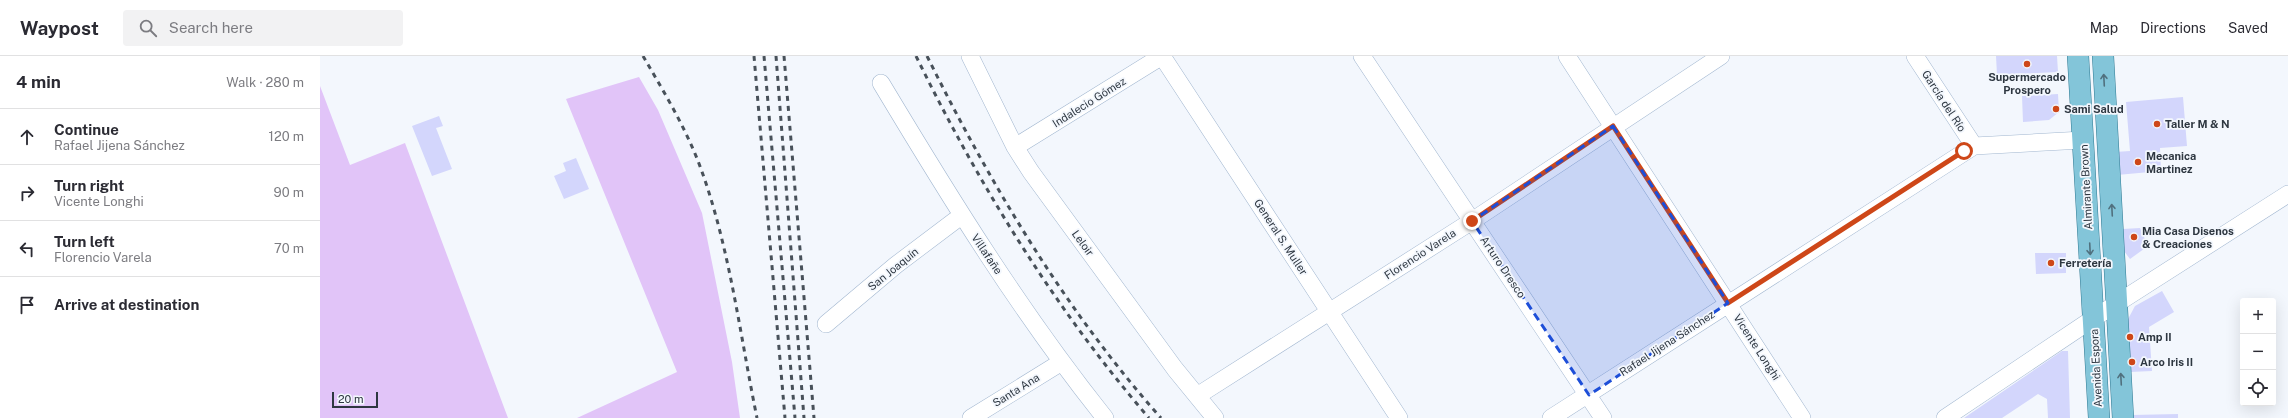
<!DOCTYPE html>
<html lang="en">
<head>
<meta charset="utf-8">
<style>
	body { margin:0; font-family:"Public Sans",sans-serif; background:#f2f2f3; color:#2b2b33 }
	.controls { position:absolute; right:12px; bottom:12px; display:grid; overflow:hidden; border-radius:4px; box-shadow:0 4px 16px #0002 }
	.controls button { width:36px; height:36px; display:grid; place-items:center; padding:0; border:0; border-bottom:1px solid #e1e1e2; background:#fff; color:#2b2b33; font:20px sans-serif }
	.scale { position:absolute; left:12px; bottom:10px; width:46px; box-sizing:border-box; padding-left:4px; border:2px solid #2e3741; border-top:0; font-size:11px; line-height:14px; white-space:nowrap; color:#2e3741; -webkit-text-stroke:3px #f3f7fd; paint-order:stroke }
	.stop { position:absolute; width:12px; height:12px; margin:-9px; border:3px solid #ce4718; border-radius:50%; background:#fff }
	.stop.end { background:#ce4718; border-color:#fff; box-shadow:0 1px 4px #0008 }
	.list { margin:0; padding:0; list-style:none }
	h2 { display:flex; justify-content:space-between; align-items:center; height:52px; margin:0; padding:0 16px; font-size:17px }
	h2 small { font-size:13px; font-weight:400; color:#7c7c81 }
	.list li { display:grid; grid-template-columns:26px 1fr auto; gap:12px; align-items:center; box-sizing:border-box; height:56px; padding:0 16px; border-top:1px solid #e1e1e2 }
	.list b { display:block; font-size:15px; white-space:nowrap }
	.list p { margin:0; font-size:13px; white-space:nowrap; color:#7c7c81 }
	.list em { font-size:13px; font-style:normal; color:#7c7c81 }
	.icon { flex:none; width:22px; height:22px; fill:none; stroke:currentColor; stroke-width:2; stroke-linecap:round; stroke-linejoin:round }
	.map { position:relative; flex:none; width:1968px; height:362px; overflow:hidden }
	header { display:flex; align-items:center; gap:24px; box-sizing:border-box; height:56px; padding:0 20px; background:#fff; border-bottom:1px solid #e1e1e2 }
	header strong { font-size:19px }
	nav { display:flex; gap:22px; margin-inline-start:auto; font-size:14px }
	.search { width:280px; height:36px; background:#f2f2f3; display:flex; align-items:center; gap:10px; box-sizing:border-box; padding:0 14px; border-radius:4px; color:#7c7c81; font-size:15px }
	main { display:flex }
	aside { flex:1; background:#fff }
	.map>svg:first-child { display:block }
	.green { fill:#e1c4f8 }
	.building { fill:#d3d6fc }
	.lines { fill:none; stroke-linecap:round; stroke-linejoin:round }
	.minor-casing { stroke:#a2b7d0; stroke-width:18 }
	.major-casing { stroke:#2f7a93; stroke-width:22 }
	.minor { stroke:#fff; stroke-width:17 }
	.major { stroke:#83c5d9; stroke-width:21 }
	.rail { stroke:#48515a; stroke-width:3; stroke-dasharray:5 5; stroke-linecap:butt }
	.oneway { stroke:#50707e }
	.route { stroke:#ce4718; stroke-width:5 }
	.marked { fill:#1d4ed8; fill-opacity:0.2; stroke:#1d4ed8; stroke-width:3; stroke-dasharray:8 5; stroke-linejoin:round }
	.poi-dot { fill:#ce4718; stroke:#f3f7fd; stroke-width:1.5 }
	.labels { text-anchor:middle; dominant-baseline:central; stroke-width:3.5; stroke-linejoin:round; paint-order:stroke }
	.poi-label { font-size:11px; font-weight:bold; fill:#2e3741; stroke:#f3f7fd; text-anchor:start }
	.street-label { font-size:11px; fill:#2e3741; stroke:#f3f7fd }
</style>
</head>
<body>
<header>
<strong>Waypost</strong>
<div class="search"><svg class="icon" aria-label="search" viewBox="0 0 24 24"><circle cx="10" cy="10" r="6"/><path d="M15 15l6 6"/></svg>Search here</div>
<nav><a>Map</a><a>Directions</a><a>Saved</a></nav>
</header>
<main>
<aside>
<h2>4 min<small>Walk · 280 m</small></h2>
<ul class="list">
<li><svg class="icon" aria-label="ahead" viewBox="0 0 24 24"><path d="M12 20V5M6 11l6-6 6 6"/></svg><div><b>Continue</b><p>Rafael Jijena Sánchez</p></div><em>120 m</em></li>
<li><svg class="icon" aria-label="right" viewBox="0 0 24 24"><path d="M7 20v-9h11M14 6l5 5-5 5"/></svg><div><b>Turn right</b><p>Vicente Longhi</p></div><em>90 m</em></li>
<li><svg class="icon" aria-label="left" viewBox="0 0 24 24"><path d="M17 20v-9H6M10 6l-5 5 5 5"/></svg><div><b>Turn left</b><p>Florencio Varela</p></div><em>70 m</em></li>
<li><svg class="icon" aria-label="arrive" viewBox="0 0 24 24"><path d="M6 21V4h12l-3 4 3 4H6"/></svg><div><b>Arrive at destination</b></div></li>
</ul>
</aside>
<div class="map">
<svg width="1968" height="362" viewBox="0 0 1968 362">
	<rect width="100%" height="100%" fill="#f3f7fd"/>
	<path class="green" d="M 319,21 L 338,54 L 382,157 L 412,306 L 420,362 L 257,362 L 357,316 L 246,43 Z
		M 0,30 L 30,109 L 85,87 L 188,362 L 0,362 Z"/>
	<path class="building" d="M 1676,0 L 1737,0 L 1738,16 L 1677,19 Z
		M 1738,38 L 1739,56 L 1729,64 L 1703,66 L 1702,40 Z
		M 1863,41 L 1867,90 L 1840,92 L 1841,115 L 1797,119 L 1795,96 L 1810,95 L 1806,46 Z
		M 119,60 L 123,70 L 116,72 L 132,113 L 112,120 L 92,70 Z
		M 256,102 L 269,133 L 244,143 L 234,120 L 246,115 L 243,107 Z
		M 1820,172 L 1828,190 L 1810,203 L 1804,195 L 1803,173 Z
		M 1715,197 L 1746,197 L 1746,217 L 1716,218 Z
		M 1842,235 L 1854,256 L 1829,271 L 1832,315 L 1810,316 L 1807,265 L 1815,250 Z
		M 1742,295 L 1748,295 L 1750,362 L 1728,362 L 1727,343 L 1718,338 L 1682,362 L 1644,362 Z
		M 1858,358 L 1858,362 L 1812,362 L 1812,359 Z"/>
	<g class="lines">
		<defs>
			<path id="minor" d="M 650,0 L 695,91 L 711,116 L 855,313 L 895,362
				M 842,0 L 1079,362
				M 1042,0 L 1283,362
				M 1247,0 L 1482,362
				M 1595,0 L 1654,90
				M 561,27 C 630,142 701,257 785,362
				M 695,91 L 842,0
				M 506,268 L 576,209 L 641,160
				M 877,340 L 1152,165 L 1401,0
				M 651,362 L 740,307
				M 1231,362 L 1654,90 L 1763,84
				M 1625,362 L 1774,262 L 1968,138"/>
			<path id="major" d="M 1758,0 L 1779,362
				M 1783,0 L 1803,362"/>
		</defs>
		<use href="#minor" class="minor-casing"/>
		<use href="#major" class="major-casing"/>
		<use href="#minor" class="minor"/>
		<use href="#major" class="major"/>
		<path class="rail" d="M 323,0 C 344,36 367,74 381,113 C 410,193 420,279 437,362
			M 434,0 L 465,362
			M 444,0 L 475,362
			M 456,0 L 484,362
			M 464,0 L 494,362
			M 596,0 C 659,129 735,253 829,362
			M 607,0 C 671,129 745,254 841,362"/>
	</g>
	<defs><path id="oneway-shaft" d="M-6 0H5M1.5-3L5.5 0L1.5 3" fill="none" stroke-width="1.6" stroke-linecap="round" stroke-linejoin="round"/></defs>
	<g class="oneway">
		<use href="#oneway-shaft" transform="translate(1784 24) rotate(-93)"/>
		<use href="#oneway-shaft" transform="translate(1792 154) rotate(-93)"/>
		<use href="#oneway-shaft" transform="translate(1770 193) rotate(87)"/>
		<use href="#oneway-shaft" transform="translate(1801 323) rotate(-93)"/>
	</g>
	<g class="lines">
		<path class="route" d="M 1152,165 L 1293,70 L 1408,247 L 1644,95"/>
	</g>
	<path class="marked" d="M 1293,70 L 1408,247 L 1269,339 L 1152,165 Z"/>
	<g class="poi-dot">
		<circle cx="1707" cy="8" r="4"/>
		<circle cx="1736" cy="53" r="4"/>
		<circle cx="1837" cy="68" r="4"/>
		<circle cx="1818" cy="106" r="4"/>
		<circle cx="1814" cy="181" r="4"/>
		<circle cx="1731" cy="207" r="4"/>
		<circle cx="1810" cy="281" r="4"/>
		<circle cx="1812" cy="306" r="4"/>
	</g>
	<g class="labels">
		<g class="poi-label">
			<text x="1707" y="21" text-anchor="middle">Supermercado<tspan x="1707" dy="13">Prospero</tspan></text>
			<text x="1744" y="53">Sami Salud</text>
			<text x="1845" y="68">Taller M &amp; N</text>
			<text x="1826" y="100">Mecanica<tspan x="1826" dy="13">Martinez</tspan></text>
			<text x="1822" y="175">Mia Casa Disenos<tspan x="1822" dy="13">&amp; Creaciones</tspan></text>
			<text x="1739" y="207">Ferretería</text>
			<text x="1818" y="281">Amp II</text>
			<text x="1820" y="306">Arco Iris II</text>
		</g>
		<g class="street-label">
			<text transform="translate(1624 45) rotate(57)">García del Río</text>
			<text transform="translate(769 46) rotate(-32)">Indalecio Gómez</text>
			<text transform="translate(1766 131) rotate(-93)">Almirante Brown</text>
			<text transform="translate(961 181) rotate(57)">General S. Muller</text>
			<text transform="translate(763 187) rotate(54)">Leloir</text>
			<text transform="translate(667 198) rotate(56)">Villafañe</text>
			<text transform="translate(1100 198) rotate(-33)">Florencio Varela</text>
			<text transform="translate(1183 211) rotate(56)">Arturo Dresco</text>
			<text transform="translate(573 213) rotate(-39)">San Joaquín</text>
			<text transform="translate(1347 287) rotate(-33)">Rafael Jijena Sánchez</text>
			<text transform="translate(1437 291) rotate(57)">Vicente Longhi</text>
			<text transform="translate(1776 312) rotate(-93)">Avenida Espora</text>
			<text transform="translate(696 334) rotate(-32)">Santa Ana</text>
		</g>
	</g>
</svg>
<div class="controls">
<button>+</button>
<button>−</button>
<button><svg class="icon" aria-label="locate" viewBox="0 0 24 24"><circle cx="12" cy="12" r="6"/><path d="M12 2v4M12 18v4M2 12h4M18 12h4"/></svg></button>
</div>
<div class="scale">20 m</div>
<div class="stop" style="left:1644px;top:95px"></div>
<div class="stop end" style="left:1152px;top:165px"></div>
</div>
</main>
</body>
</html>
